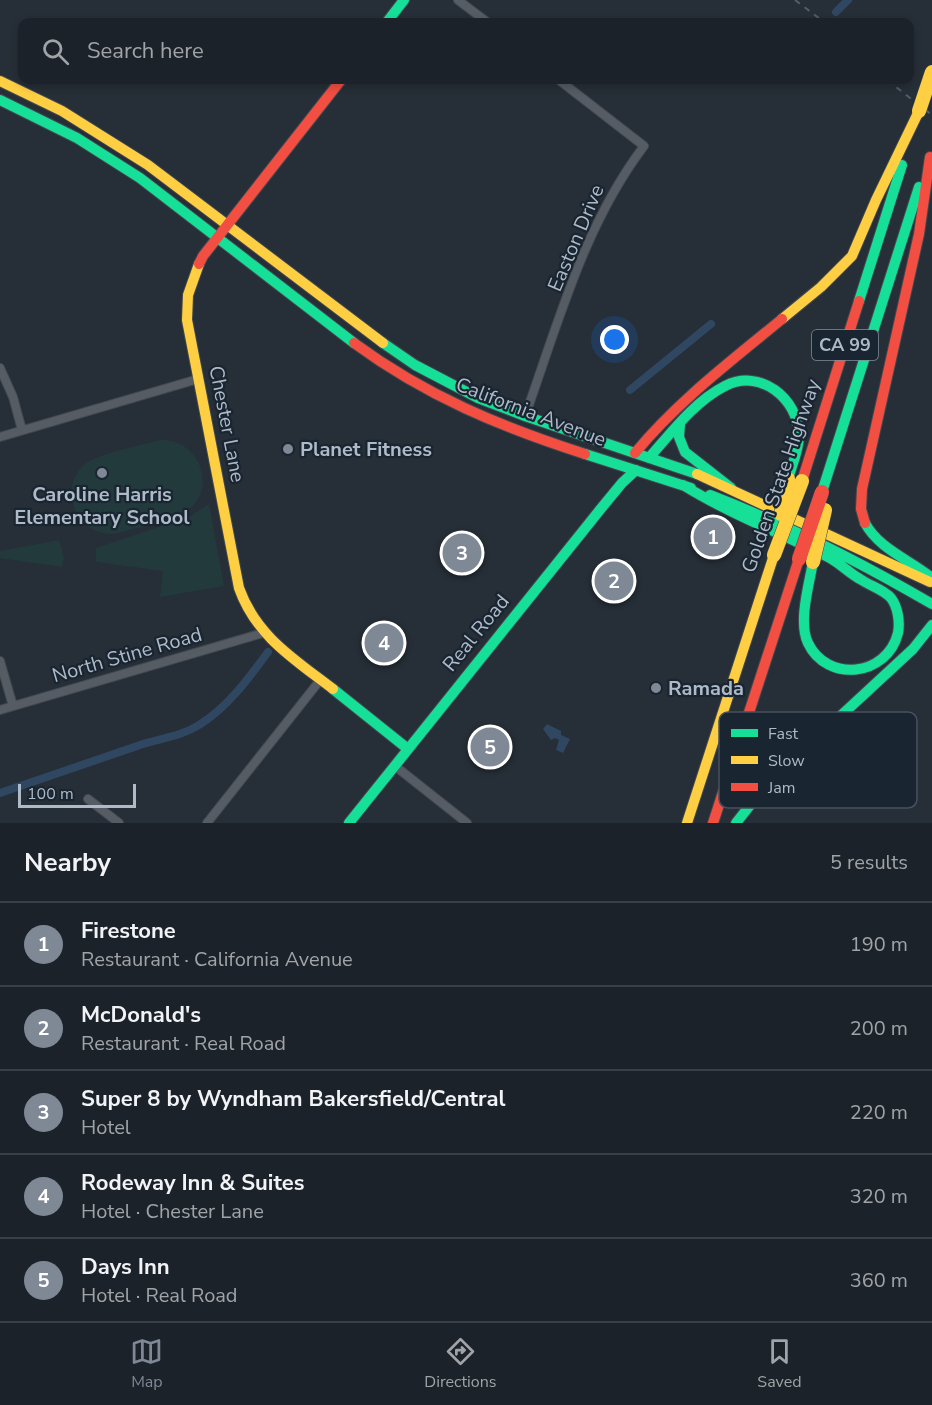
<!DOCTYPE html>
<html lang="en">
<head>
<meta charset="utf-8">
<style>
	body { margin:0; font-family:"Nunito Sans",sans-serif; background:#292f35; color:#f1f3f6 }
	.scale { position:absolute; left:18px; bottom:15px; width:118px; box-sizing:border-box; padding-left:6px; border:3px solid #afbac9; border-top:0; font-size:16px; line-height:21px; white-space:nowrap; color:#afbac9; -webkit-text-stroke:4px #192531; paint-order:stroke }
	.you { position:absolute; left:615px; top:340px; width:21px; height:21px; margin:-15px; border:4px solid #fff; border-radius:50%; background:#1a73e8; box-shadow:0 0 0 9px #1a73e833 }
	.badge { display:grid; place-items:center; width:39px; height:39px; border-radius:50%; background:#7f8996; color:#fff; font-size:20px; font-weight:700 }
	.pin { position:absolute; translate:-50% -50%; border:3px solid #fff; box-shadow:0 2px 6px #0006 }
	.list { margin:0; padding:0; list-style:none }
	h2 { display:flex; justify-content:space-between; align-items:center; height:78px; margin:0; padding:0 24px; font-size:26px }
	h2 small { font-size:20px; font-weight:400; color:#a0a4a8 }
	.list li { display:grid; grid-template-columns:39px 1fr auto; gap:18px; align-items:center; box-sizing:border-box; height:84px; padding:0 24px; border-top:2px solid #3a3f46 }
	.list b { display:block; font-size:22px; white-space:nowrap }
	.list p { margin:0; font-size:20px; white-space:nowrap; color:#a0a4a8 }
	.list em { font-size:20px; font-style:normal; color:#a0a4a8 }
	.icon { flex:none; width:33px; height:33px; fill:none; stroke:currentColor; stroke-width:2; stroke-linecap:round; stroke-linejoin:round }
	.map { position:relative; flex:none; width:932px; height:823px; overflow:hidden }
	.search { position:absolute; background:#1c2229; box-shadow:0 3px 9px #0003; left:18px; right:18px; top:18px; height:66px; display:flex; align-items:center; gap:15px; box-sizing:border-box; padding:0 21px; border-radius:12px; color:#a0a4a8; font-size:22px }
	.sheet { height:498px; background:#1c2229 }
	nav { display:flex; justify-content:space-around; align-items:center; box-sizing:border-box; height:84px; border-top:2px solid #3a3f46; background:#1c2229; font-size:16px; color:#a0a4a8 }
	nav a { display:grid; justify-items:center; gap:3px }
	nav .on { color:#7f8996 }
	.map>svg:first-child { display:block }
	.green { fill:#233a3d }
	.water { fill:#304762 }
	.lines { fill:none; stroke-linecap:round; stroke-linejoin:round }
	.canal { stroke:#304762; stroke-width:8 }
	.street-casing { stroke:#43484f; stroke-width:10 }
	.fast-casing { stroke:#43484f; stroke-width:12 }
	.slow-casing { stroke:#43484f; stroke-width:12 }
	.jam-casing { stroke:#43484f; stroke-width:12 }
	.street { stroke:#565c64; stroke-width:8 }
	.fast { stroke:#16e098; stroke-width:10 }
	.slow { stroke:#ffcf43; stroke-width:10 }
	.jam { stroke:#f24e42; stroke-width:10 }
	.rail { stroke:#555b62; stroke-width:2; stroke-dasharray:6 6; stroke-linecap:butt }
	.slow-bridge-casing { stroke:#434a52; stroke-width:15; stroke-linecap:butt }
	.jam-bridge-casing { stroke:#434a52; stroke-width:15; stroke-linecap:butt }
	.slow-bridge { stroke:#ffcf43; stroke-width:14 }
	.jam-bridge { stroke:#f24e42; stroke-width:14 }
	.poi-dot { fill:#7f8996; stroke:#192531; stroke-width:2 }
	.labels { text-anchor:middle; dominant-baseline:central; stroke-width:4.5; stroke-linejoin:round; paint-order:stroke }
	.shield { fill:#192531; stroke:#828d9b; stroke-width:1.5 }
	.shield-label { font-size:18px; font-weight:bold; fill:#afbac9 }
	.street-label { font-size:20px; fill:#afbac9; stroke:#192531 }
	.poi-label { font-size:20px; font-weight:bold; fill:#afbac9; stroke:#192531; text-anchor:start }
	.key { fill:#192531; stroke:#46525f; stroke-width:1.5 }
	.key-label { font-size:16px; fill:#afbac9 }
</style>
</head>
<body>
<div class="map">
<svg width="932" height="823" viewBox="0 0 932 823">
	<rect width="100%" height="100%" fill="#262e37"/>
	<path class="green" d="M 160,440 C 200,438 220,491 184,513 C 170,522 135,528 118,533 C 79,540 56,491 84,465 C 96,454 142,445 160,440 Z
		M 209,504 L 224,586 L 160,597 L 163,571 L 96,562 L 96,548 L 189,517 Z
		M 59,540 L 64,557 L 62,567 L 0,558 L 0,551 Z"/>
	<path class="water" d="M 547,724 L 561,731 L 561,735 L 570,739 L 563,753 L 556,750 L 559,740 L 555,738 L 551,740 L 543,729 Z"/>
	<g class="lines">
		<path class="canal" d="M 836,12 L 848,0
			M 630,390 L 711,324
			M 0,793 C 48,777 95,760 143,744 C 162,738 182,736 199,725 C 227,708 249,678 268,652"/>
		<defs>
			<path id="street" d="M 458,0 L 487,22
				M 0,368 L 13,397 L 22,430
				M 525,416 C 558,324 584,225 644,146 L 559,80
				M 0,437 L 198,379
				M 0,661 L 13,706
				M 0,710 L 263,633
				M 395,766 L 467,823
				M 88,799 L 119,823
				M 207,823 L 321,679"/>
			<path id="fast" d="M 387,22 L 404,0
				M 0,100 L 77,138 L 140,178 L 354,343
				M 859,301 L 902,165
				M 383,343 L 415,365 L 478,398 L 525,416 L 697,474
				M 680,424 L 679,437 L 685,452 L 731,488
				M 585,454 L 691,488
				M 649,458 C 671,433 695,401 725,386 C 760,368 798,398 799,435 C 799,450 792,465 788,479
				M 683,485 C 730,514 781,533 830,558 C 841,564 849,573 860,579 C 870,586 883,589 891,598 C 898,607 900,622 898,633 C 887,677 827,683 808,643 C 798,622 809,585 813,562
				M 822,492 L 919,187
				M 710,495 C 788,525 860,562 932,604
				M 865,523 C 879,549 910,560 932,578
				M 333,689 L 408,749
				M 349,823 L 599,511 L 622,483 L 636,470
				M 736,823 L 766,785 L 913,649 L 932,625"/>
			<path id="slow" d="M 0,81 L 62,111 L 148,165 L 383,343
				M 199,264 L 188,295 L 187,320 L 239,588 C 256,636 294,659 333,689
				M 782,319 L 821,287 L 852,256 L 876,200 L 919,111
				M 697,474 L 930,582
				M 687,823 L 774,555"/>
			<path id="jam" d="M 199,264 L 203,256 L 341,80
				M 354,343 C 426,396 501,427 585,454
				M 635,453 C 678,401 730,362 782,319
				M 802,481 L 859,301
				M 865,523 L 861,509 L 862,489 L 919,234 L 930,157
				M 713,823 L 799,559"/>
		</defs>
		<use href="#street" class="street-casing"/>
		<use href="#fast" class="fast-casing"/>
		<use href="#slow" class="slow-casing"/>
		<use href="#jam" class="jam-casing"/>
		<use href="#street" class="street"/>
		<use href="#fast" class="fast"/>
		<use href="#slow" class="slow"/>
		<use href="#jam" class="jam"/>
		<path class="rail" d="M 795,0 L 824,22
			M 887,80 L 932,115"/>
		<defs>
			<path id="slow-bridge" d="M 919,111 L 932,72
				M 781,514 L 788,479
				M 774,555 L 802,481
				M 813,562 L 825,510"/>
			<path id="jam-bridge" d="M 799,559 L 822,492"/>
		</defs>
		<use href="#slow-bridge" class="slow-bridge-casing"/>
		<use href="#jam-bridge" class="jam-bridge-casing"/>
		<use href="#slow-bridge" class="slow-bridge"/>
		<use href="#jam-bridge" class="jam-bridge"/>
	</g>
	<g class="poi-dot">
		<circle cx="288" cy="449" r="6"/>
		<circle cx="102" cy="473" r="6"/>
		<circle cx="656" cy="688" r="6"/>
	</g>
	<g class="labels">
		<rect class="shield" x="812" y="330" width="66" height="30" rx="4.5"/>
		<g class="shield-label">
			<text x="845" y="345">CA 99</text>
		</g>
		<g class="street-label">
			<text transform="translate(576 238) rotate(-67)">Easton Drive</text>
			<text transform="translate(531 412) rotate(21)">California Avenue</text>
			<text transform="translate(227 424) rotate(79)">Chester Lane</text>
			<text transform="translate(781 476) rotate(-71)">Golden State Highway</text>
			<text transform="translate(476 633) rotate(-51)">Real Road</text>
			<text transform="translate(127 655) rotate(-16)">North Stine Road</text>
		</g>
		<g class="poi-label">
			<text x="300" y="449">Planet Fitness</text>
			<text x="102" y="494" text-anchor="middle">Caroline Harris<tspan x="102" dy="23">Elementary School</tspan></text>
			<text x="668" y="688">Ramada</text>
		</g>
	</g>
	<rect x="719" y="712" width="198" height="96" rx="9" class="key"/>
	<rect x="731" y="729" width="27" height="8" fill="#16e098"/>
	<rect x="731" y="756" width="27" height="8" fill="#ffcf43"/>
	<rect x="731" y="783" width="27" height="8" fill="#f24e42"/>
	<g class="key-label">
		<text x="768" y="739">Fast</text>
		<text x="768" y="766">Slow</text>
		<text x="768" y="793">Jam</text>
	</g>
</svg>
<div class="scale">100 m</div>
<div class="you"></div>
<div class="pin badge" style="left:713px;top:537px">1</div>
<div class="pin badge" style="left:614px;top:581px">2</div>
<div class="pin badge" style="left:462px;top:553px">3</div>
<div class="pin badge" style="left:384px;top:643px">4</div>
<div class="pin badge" style="left:490px;top:747px">5</div>
<div class="search"><svg class="icon" aria-label="search" viewBox="0 0 24 24"><circle cx="10" cy="10" r="6"/><path d="M15 15l6 6"/></svg>Search here</div>
</div>
<section class="sheet">
<h2>Nearby<small>5 results</small></h2>
<ul class="list">
<li><span class="badge">1</span><div><b>Firestone</b><p>Restaurant · California Avenue</p></div><em>190 m</em></li>
<li><span class="badge">2</span><div><b>McDonald's</b><p>Restaurant · Real Road</p></div><em>200 m</em></li>
<li><span class="badge">3</span><div><b>Super 8 by Wyndham Bakersfield/Central</b><p>Hotel</p></div><em>220 m</em></li>
<li><span class="badge">4</span><div><b>Rodeway Inn &amp; Suites</b><p>Hotel · Chester Lane</p></div><em>320 m</em></li>
<li><span class="badge">5</span><div><b>Days Inn</b><p>Hotel · Real Road</p></div><em>360 m</em></li>
</ul>
</section>
<nav>
<a class="on"><svg class="icon" aria-label="map" viewBox="0 0 24 24"><path d="M3 6l6-2 6 2 6-2v14l-6 2-6-2-6 2zM9 4v14M15 6v14"/></svg>Map</a>
<a><svg class="icon" aria-label="directions" viewBox="0 0 24 24"><path d="M12 3l9 9-9 9-9-9zM9 14v-3h6M13 9l2 2-2 2"/></svg>Directions</a>
<a><svg class="icon" aria-label="saved" viewBox="0 0 24 24"><path d="M7 4h10v16l-5-4-5 4z"/></svg>Saved</a>
</nav>
</body>
</html>
